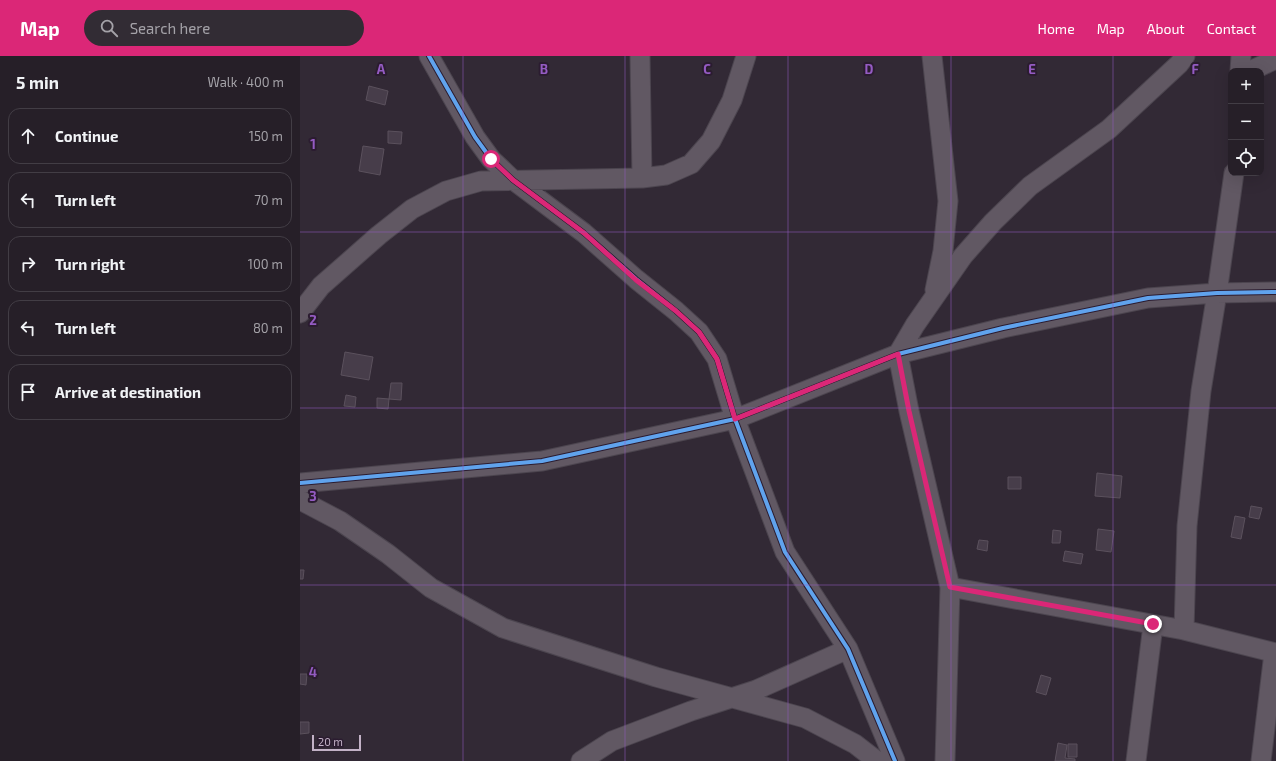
<!DOCTYPE html>
<html lang="en">
<head>
<meta charset="utf-8">
<style>
	body { margin:0; font-family:"Exo 2",sans-serif; background:#322c34; color:#f1f3f6 }
	.controls { position:absolute; right:12px; top:12px; display:grid; overflow:hidden; border-radius:8px; box-shadow:0 4px 16px #0002 }
	.controls button { width:36px; height:36px; display:grid; place-items:center; padding:0; border:0; border-bottom:1px solid #423d45; background:#261f28; color:#f1f3f6; font:20px sans-serif }
	.scale { position:absolute; left:12px; bottom:10px; width:49px; box-sizing:border-box; padding-left:4px; border:2px solid #c3b2c7; border-top:0; font-size:11px; line-height:14px; white-space:nowrap; color:#c3b2c7; -webkit-text-stroke:3px #2b1c30; paint-order:stroke }
	.stop { position:absolute; width:12px; height:12px; margin:-9px; border:3px solid #db2777; border-radius:50%; background:#fff }
	.stop.end { background:#db2777; border-color:#fff; box-shadow:0 1px 4px #0008 }
	.list { margin:0; padding:0; list-style:none }
	h2 { display:flex; justify-content:space-between; align-items:center; height:52px; margin:0; padding:0 16px; font-size:17px }
	h2 small { font-size:13px; font-weight:400; color:#a4a2a8 }
	.list li { display:grid; grid-template-columns:26px 1fr auto; gap:12px; align-items:center; box-sizing:border-box; height:56px; margin:0 8px 8px; padding:0 8px; border:1px solid #423d45; border-radius:12px }
	.list b { display:block; font-size:15px; white-space:nowrap }
	.list em { font-size:13px; font-style:normal; color:#a4a2a8 }
	.icon { flex:none; width:22px; height:22px; fill:none; stroke:currentColor; stroke-width:2; stroke-linecap:round; stroke-linejoin:round }
	.map { position:relative; flex:none; width:976px; height:705px; overflow:hidden }
	header { display:flex; align-items:center; gap:24px; box-sizing:border-box; height:56px; padding:0 20px; background:#db2777; color:#fff }
	header strong { font-size:19px }
	nav { display:flex; gap:22px; margin-inline-start:auto; font-size:14px }
	.search { width:280px; height:36px; background:#322c34; display:flex; align-items:center; gap:10px; box-sizing:border-box; padding:0 14px; border-radius:22px; color:#a4a2a8; font-size:15px }
	main { display:flex }
	aside { flex:1; background:#261f28 }
	.map>svg:first-child { display:block }
	.building { fill:#473d4a; stroke:#5b515d }
	.lines { fill:none; stroke-linecap:round; stroke-linejoin:round }
	.street-casing { stroke:#4c454f; stroke-width:21 }
	.street { stroke:#615863; stroke-width:19 }
	.cycleway-casing { stroke:#2b1c30; stroke-width:6 }
	.cycleway { stroke:#60a3ed; stroke-width:4 }
	.route { stroke:#db2777; stroke-width:5 }
	.grid { fill:none; stroke:#945bc2; stroke-width:1; stroke-opacity:0.55 }
	.grid-label { font-size:13px; text-anchor:middle; font-weight:bold; fill:#945bc2; stroke:#2b1c30; stroke-width:4; stroke-linejoin:round; paint-order:stroke }
</style>
</head>
<body>
<header>
<strong>Map</strong>
<div class="search"><svg class="icon" aria-label="search" viewBox="0 0 24 24"><circle cx="10" cy="10" r="6"/><path d="M15 15l6 6"/></svg>Search here</div>
<nav><a>Home</a><a>Map</a><a>About</a><a>Contact</a></nav>
</header>
<main>
<aside>
<h2>5 min<small>Walk · 400 m</small></h2>
<ul class="list">
<li><svg class="icon" aria-label="ahead" viewBox="0 0 24 24"><path d="M12 20V5M6 11l6-6 6 6"/></svg><div><b>Continue</b></div><em>150 m</em></li>
<li><svg class="icon" aria-label="left" viewBox="0 0 24 24"><path d="M17 20v-9H6M10 6l-5 5 5 5"/></svg><div><b>Turn left</b></div><em>70 m</em></li>
<li><svg class="icon" aria-label="right" viewBox="0 0 24 24"><path d="M7 20v-9h11M14 6l5 5-5 5"/></svg><div><b>Turn right</b></div><em>100 m</em></li>
<li><svg class="icon" aria-label="left" viewBox="0 0 24 24"><path d="M17 20v-9H6M10 6l-5 5 5 5"/></svg><div><b>Turn left</b></div><em>80 m</em></li>
<li><svg class="icon" aria-label="arrive" viewBox="0 0 24 24"><path d="M6 21V4h12l-3 4 3 4H6"/></svg><div><b>Arrive at destination</b></div></li>
</ul>
</aside>
<div class="map">
<svg width="976" height="705" viewBox="0 0 976 705">
	<rect width="100%" height="100%" fill="#322935"/>
	<path class="building" d="M 69,30 L 88,35 L 85,49 L 66,44 Z
		M 88,75 L 102,76 L 101,88 L 88,87 Z
		M 63,90 L 84,93 L 80,119 L 59,115 Z
		M 45,296 L 73,301 L 69,324 L 41,319 Z
		M 91,327 L 102,327 L 101,344 L 89,343 Z
		M 46,339 L 56,341 L 55,351 L 44,350 Z
		M 77,342 L 89,343 L 88,353 L 77,352 Z
		M 797,417 L 822,420 L 820,442 L 795,440 Z
		M 708,421 L 721,421 L 721,433 L 708,433 Z
		M 951,450 L 962,452 L 959,463 L 949,461 Z
		M 935,460 L 945,462 L 941,483 L 931,481 Z
		M 798,473 L 814,475 L 811,496 L 796,494 Z
		M 753,474 L 761,475 L 760,487 L 752,487 Z
		M 679,484 L 688,485 L 687,495 L 677,493 Z
		M 765,495 L 783,498 L 781,508 L 763,505 Z
		M 0,514 L 4,514 L 3,523 L 0,523 Z
		M 0,618 L 7,618 L 6,629 L 0,628 Z
		M 741,619 L 751,622 L 746,639 L 736,636 Z
		M 0,666 L 9,666 L 9,677 L 0,678 Z
		M 758,687 L 767,689 L 765,702 L 775,703 L 775,705 L 755,705 Z
		M 768,688 L 777,688 L 777,701 L 768,701 Z"/>
	<g class="lines">
		<defs>
			<path id="street" d="M 129,0 L 175,81 L 191,103 L 213,124 L 284,177 L 336,223 L 376,255 L 399,276 L 417,303 L 435,363 L 485,496 L 548,593 L 595,705
				M 340,0 L 342,122
				M 632,0 L 648,145 L 643,195 L 635,234
				M 940,15 L 941,0
				M 950,15 L 976,3
				M 0,257 L 21,230 L 79,179 L 112,153 L 146,135 L 181,125 L 342,122 L 366,119 L 391,108 L 411,85 L 432,44 L 446,0
				M 0,427 L 242,405 L 435,363 L 598,298 L 703,272 L 848,242 L 917,237 L 976,236
				M 0,444 L 40,465 L 88,498 L 131,532 L 203,572 L 356,621 L 505,662 L 555,688 L 577,705
				M 650,531 L 884,574 L 976,597
				M 884,574 L 887,470 L 901,335 L 917,237 L 934,117
				M 281,705 L 312,685 L 391,655 L 456,634 L 548,593
				M 645,705 L 650,531 L 609,355 L 598,298 L 615,269 L 663,200 L 693,166 L 730,130 L 809,73 L 879,8 L 885,0
				M 836,705 L 853,569
				M 961,705 L 974,597"/>
		</defs>
		<use href="#street" class="street-casing"/>
		<use href="#street" class="street"/>
		<defs>
			<path id="cycleway" d="M 129,0 L 175,81 L 191,103 L 213,124 L 284,177 L 336,223 L 376,255 L 399,276 L 417,303 L 435,363 L 485,496 L 548,593 L 595,705
				M 0,427 L 242,405 L 435,363 L 598,298 L 703,272 L 848,242 L 917,237 L 976,236"/>
		</defs>
		<use href="#cycleway" class="cycleway-casing"/>
		<use href="#cycleway" class="cycleway"/>
	</g>
	<g class="lines">
		<path class="route" d="M 191,103 L 213,124 L 284,177 L 336,224 L 376,255 L 399,276 L 417,303 L 435,363 L 598,298 L 609,355 L 650,531 L 853,568"/>
	</g>
	<path class="grid" d="M 163,0 L 163,705M 325,0 L 325,705M 488,0 L 488,705M 651,0 L 651,705M 813,0 L 813,705M 0,176 L 976,176M 0,352 L 976,352M 0,529 L 976,529"/>
	<g class="grid-label">
		<text x="81" y="18">A</text>
		<text x="244" y="18">B</text>
		<text x="407" y="18">C</text>
		<text x="569" y="18">D</text>
		<text x="732" y="18">E</text>
		<text x="895" y="18">F</text>
		<text x="13" y="93">1</text>
		<text x="13" y="269">2</text>
		<text x="13" y="445">3</text>
		<text x="13" y="621">4</text>
	</g>
</svg>
<div class="controls">
<button>+</button>
<button>−</button>
<button><svg class="icon" aria-label="locate" viewBox="0 0 24 24"><circle cx="12" cy="12" r="6"/><path d="M12 2v4M12 18v4M2 12h4M18 12h4"/></svg></button>
</div>
<div class="scale">20 m</div>
<div class="stop" style="left:191px;top:103px"></div>
<div class="stop end" style="left:853px;top:568px"></div>
</div>
</main>
</body>
</html>
